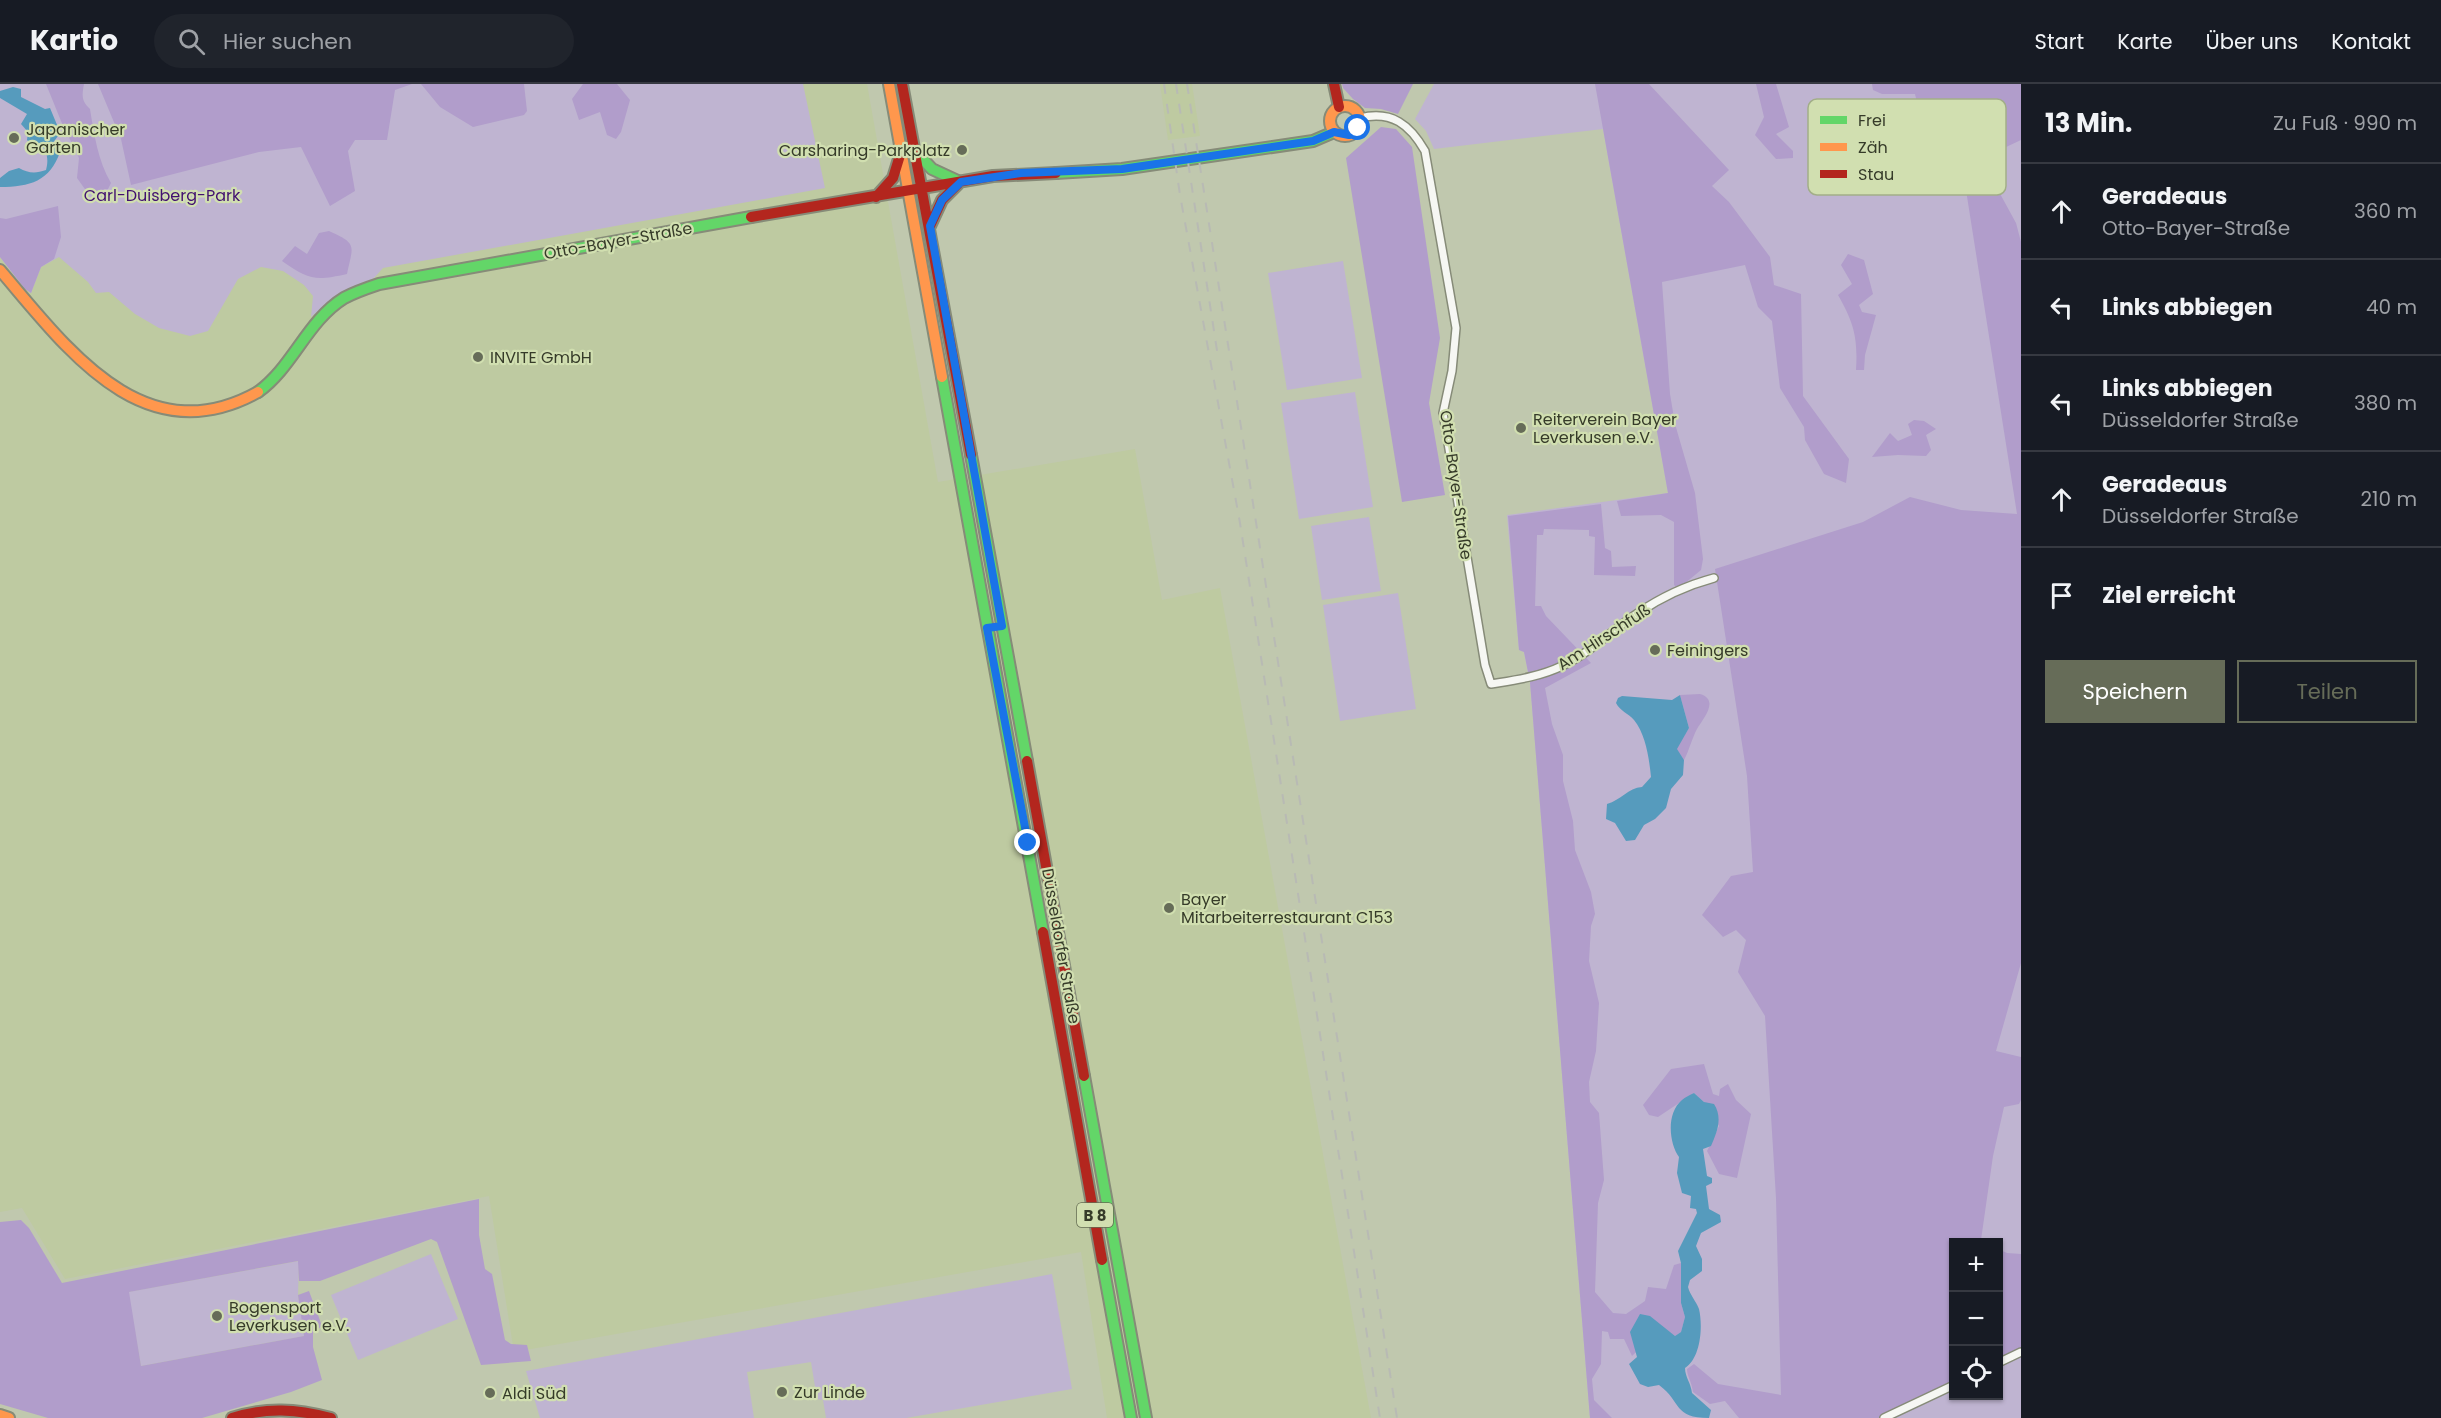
<!DOCTYPE html>
<html lang="de">
<head>
<meta charset="utf-8">
<style>
	body { margin:0; font-family:Poppins,sans-serif; background:#20242c; color:#f1f3f6 }
	.controls { position:absolute; right:18px; bottom:18px; display:grid; overflow:hidden; border-radius:0px; box-shadow:0 2px 4px #0004 }
	.controls button { width:54px; height:54px; display:grid; place-items:center; padding:0; border:0; border-bottom:2px solid #363941; background:#171b24; color:#f1f3f6; font:30px sans-serif }
	.stop { position:absolute; width:18px; height:18px; margin:-14px; border:4px solid #1a73e8; border-radius:50%; background:#fff }
	.stop.end { background:#1a73e8; border-color:#fff; box-shadow:0 2px 6px #0008 }
	.list { margin:0; padding:0; list-style:none }
	h2 { display:flex; justify-content:space-between; align-items:center; height:78px; margin:0; padding:0 24px; font-size:26px }
	h2 small { font-size:20px; font-weight:400; color:#9ea1a6 }
	.list li { display:grid; grid-template-columns:39px 1fr auto; gap:18px; align-items:center; box-sizing:border-box; height:96px; padding:0 24px; border-top:2px solid #363941 }
	.list b { display:block; font-size:22px; white-space:nowrap }
	.list p { margin:0; font-size:20px; white-space:nowrap; color:#9ea1a6 }
	.list em { font-size:20px; font-style:normal; color:#9ea1a6 }
	.actions { display:flex; gap:12px; padding:18px 24px }
	.actions a { flex:1; padding:14px 0; border:2px solid #666c58; border-radius:0px; text-align:center; font-size:21px; color:#666c58 }
	.actions .main { background:#666c58; color:#fff }
	.icon { flex:none; width:33px; height:33px; fill:none; stroke:currentColor; stroke-width:2; stroke-linecap:round; stroke-linejoin:round }
	.map { position:relative; flex:none; width:2021px; height:1334px; overflow:hidden }
	header { display:flex; align-items:center; gap:36px; box-sizing:border-box; height:84px; padding:0 30px; background:#171b24; border-bottom:2px solid #363941 }
	header strong { font-size:28px }
	nav { display:flex; gap:33px; margin-inline-start:auto; font-size:21px }
	.search { width:420px; height:54px; background:#20242c; display:flex; align-items:center; gap:15px; box-sizing:border-box; padding:0 21px; border-radius:33px; color:#9ea1a6; font-size:22px }
	main { display:flex }
	aside { flex:1; background:#171b24 }
	.map>svg:first-child { display:block }
	.built { fill:#becaa1 }
	.green { fill:#bfb4d1; fill-rule:evenodd }
	.forest { fill:#b19dcb }
	.water { fill:#569bbd }
	.lines { fill:none; stroke-linecap:round; stroke-linejoin:round }
	.street-casing { stroke:#868b78; stroke-width:10 }
	.fast-casing { stroke:#868b78; stroke-width:14 }
	.slow-casing { stroke:#868b78; stroke-width:14 }
	.jam-casing { stroke:#868b78; stroke-width:14 }
	.street { stroke:#f6f7f3; stroke-width:7 }
	.fast { stroke:#63d668; stroke-width:10 }
	.slow { stroke:#ff974d; stroke-width:10 }
	.jam { stroke:#b3261e; stroke-width:10 }
	.rail { stroke:#b8bab4; stroke-width:2; stroke-dasharray:10 10; stroke-linecap:butt }
	.route { stroke:#1a73e8; stroke-width:8 }
	.poi-dot { fill:#666c58; stroke:#d1dfb0; stroke-width:2 }
	.labels { text-anchor:middle; dominant-baseline:central; stroke-width:4.5; stroke-linejoin:round; paint-order:stroke }
	.shield { fill:#d1dfb0; stroke:#646c52; stroke-width:1.5 }
	.shield-label { font-size:15px; font-weight:bold; fill:#363b29 }
	.poi-label { font-size:16px; fill:#363b29; stroke:#d1dfb0; text-anchor:start }
	.park-label { font-size:16px; fill:#421170; stroke:#d1dfb0 }
	.street-label { font-size:16px; fill:#363b29; stroke:#d1dfb0 }
	.key { fill:#d1dfb0; stroke:#a2ae88; stroke-width:1.5 }
	.key-label { font-size:16px; fill:#363b29 }
</style>
</head>
<body>
<header>
<strong>Kartio</strong>
<div class="search"><svg class="icon" aria-label="search" viewBox="0 0 24 24"><circle cx="10" cy="10" r="6"/><path d="M15 15l6 6"/></svg>Hier suchen</div>
<nav><a>Start</a><a>Karte</a><a>Über uns</a><a>Kontakt</a></nav>
</header>
<main>
<div class="map">
<svg width="2021" height="1334" viewBox="0 0 2021 1334">
	<rect width="100%" height="100%" fill="#c0c8ae"/>
	<path class="built" d="M 0,0 L 867,0 L 938,398 L 1135,365 L 1162,516 L 1220,504 L 1371,1334 L 1107,1334 L 1081,1168 L 514,1268 L 489,1112 L 65,1195 L 22,1124 L 0,1128 Z
		M 1160,0 L 1192,0 L 1200,52 L 1168,56 Z"/>
	<path class="green" d="M 0,0 L 803,0 L 825,104 L 383,184 L 374,194 L 333,214 L 311,233 L 313,212 L 304,201 L 283,187 L 261,183 L 238,195 L 208,247 L 190,252 L 159,244 L 135,230 L 109,208 L 96,209 L 88,198 L 59,173 L 41,183 L 31,209 L 25,205 L 0,173 Z
		M 1434,0 L 2007,0 L 2021,24 L 2021,1334 L 1590,1334 L 1530,598 L 1524,568 L 1519,566 L 1507,431 L 1668,409 L 1603,45 L 1434,65 L 1426,47 L 1415,35 ZM 1954,1158 L 1998,1158 L 1998,1312 L 1954,1312 Z
		M 1343,177 L 1362,294 L 1287,306 L 1268,189 Z
		M 1355,308 L 1373,423 L 1299,435 L 1281,319 Z
		M 1369,433 L 1381,507 L 1322,516 L 1311,442 Z
		M 1398,509 L 1416,625 L 1340,637 L 1323,521 Z
		M 431,1170 L 458,1235 L 358,1276 L 331,1211 Z
		M 299,1177 L 298,1211 L 304,1252 L 141,1282 L 128,1208 Z
		M 1052,1190 L 1072,1305 L 906,1334 L 826,1334 L 823,1316 L 817,1315 L 811,1278 L 747,1288 L 754,1334 L 540,1334 L 526,1287 Z"/>
	<path class="forest" d="M 46,0 L 84,0 C 82,11 81,17 90,25 C 94,50 98,77 111,99 L 108,105 L 87,108 L 77,94 L 79,74 L 61,37 Z
		M 98,0 L 412,0 L 395,6 L 387,56 L 355,56 L 348,67 L 355,107 L 330,122 L 301,63 L 259,68 L 131,101 L 121,55 Z
		M 421,0 L 524,0 L 527,27 L 524,31 L 473,43 L 440,23 Z
		M 583,0 L 617,0 L 630,16 L 621,48 L 616,55 L 607,51 L 600,28 L 579,36 L 572,15 Z
		M 1342,0 L 1413,0 L 1398,30 L 1381,25 L 1365,24 L 1353,15 L 1343,4 Z
		M 1595,0 L 1649,0 L 1729,86 L 1712,102 L 1729,118 L 1770,173 L 1774,201 L 1801,210 L 1803,312 L 1849,375 L 1846,399 L 1824,390 L 1805,356 L 1804,343 L 1780,304 L 1772,237 L 1758,223 L 1745,181 L 1662,198 L 1670,310 L 1675,340 L 1695,409 L 1703,475 L 1701,486 L 1678,505 L 1674,501 L 1674,438 L 1661,431 L 1621,432 L 1617,417 L 1668,409 Z
		M 1756,0 L 1776,0 L 1789,43 L 1776,50 L 1793,67 L 1793,74 L 1776,75 L 1755,51 L 1764,33 Z
		M 1872,0 L 2021,0 L 2021,56 L 1955,87 L 1919,27 L 1915,10 L 1882,10 L 1873,6 Z
		M 1381,43 L 1396,45 L 1412,63 L 1440,254 L 1429,319 L 1445,411 L 1402,418 L 1346,74 Z
		M 1986,84 L 2016,139 L 2021,158 L 2021,879 L 1996,967 L 2021,973 L 2021,1016 L 2019,1020 L 2004,1023 L 1993,1072 L 1981,1156 L 1986,1158 L 1954,1158 L 1953,1299 L 1881,1334 L 1739,1334 L 1725,1317 L 1710,1320 L 1693,1308 C 1692,1299 1687,1292 1687,1285 L 1694,1280 L 1718,1300 L 1781,1311 L 1776,1114 L 1765,932 L 1738,888 L 1746,856 L 1736,846 L 1723,853 L 1702,831 L 1731,792 L 1753,788 L 1747,692 L 1715,485 L 1863,438 L 1910,413 L 1961,426 L 2017,430 L 1966,106 Z
		M 58,122 L 61,153 L 54,175 L 41,183 L 31,209 L 25,205 L 0,173 L 0,134 L 6,135 Z
		M 329,147 C 358,160 353,161 347,190 C 315,197 309,196 282,177 L 295,162 L 307,170 L 319,149 Z
		M 1848,170 L 1864,176 L 1873,210 L 1859,221 L 1862,228 L 1876,231 L 1865,271 L 1864,286 L 1856,286 C 1858,254 1854,239 1838,211 L 1852,200 L 1841,181 Z
		M 1914,336 L 1924,337 L 1936,345 L 1926,351 L 1931,366 L 1926,372 L 1898,371 L 1872,373 L 1890,349 L 1898,357 L 1912,351 L 1908,340 Z
		M 1601,420 L 1605,464 L 1611,467 L 1612,483 L 1636,482 L 1635,492 L 1594,491 L 1595,453 L 1589,452 L 1589,446 L 1544,445 L 1543,451 L 1537,451 L 1535,522 L 1541,522 L 1546,532 L 1591,579 L 1545,604 L 1552,640 L 1563,671 L 1563,697 L 1573,737 L 1575,766 L 1591,808 L 1595,830 L 1591,842 L 1589,877 L 1599,919 L 1596,967 L 1589,998 L 1590,1018 L 1599,1029 L 1604,1096 L 1598,1119 L 1595,1208 L 1613,1229 L 1626,1230 L 1645,1217 L 1648,1203 L 1666,1205 L 1674,1181 L 1681,1179 L 1681,1219 L 1685,1233 L 1681,1248 L 1675,1252 L 1662,1243 L 1632,1272 L 1624,1255 L 1610,1255 L 1608,1248 L 1602,1247 L 1601,1280 L 1592,1295 L 1594,1316 L 1612,1334 L 1590,1334 L 1530,598 L 1524,568 L 1519,566 L 1508,432 Z
		M 1700,610 C 1720,616 1703,635 1697,645 C 1692,654 1689,667 1684,676 L 1676,665 L 1689,644 L 1680,611 Z
		M 1704,980 L 1713,1010 L 1719,1012 L 1720,1005 L 1728,1000 L 1736,1016 L 1751,1030 L 1737,1094 L 1719,1090 L 1707,1067 L 1719,1042 L 1704,1018 L 1694,1009 L 1658,1033 L 1649,1031 L 1643,1021 L 1671,985 Z
		M 479,1115 L 479,1151 L 485,1185 L 492,1190 L 505,1256 L 511,1260 L 527,1261 L 531,1277 L 481,1281 L 437,1158 L 431,1155 L 320,1197 L 299,1197 L 298,1177 L 129,1208 L 141,1282 L 304,1252 L 298,1211 L 309,1207 L 322,1242 L 313,1249 L 313,1263 L 322,1296 L 291,1308 L 202,1334 L 48,1334 L 0,1320 L 0,1138 L 21,1136 L 29,1144 L 62,1199 Z
		M 1998,1165 L 2007,1169 L 2021,1170 L 2021,1267 L 1998,1278 Z"/>
	<path class="water" d="M 13,3 L 21,5 L 21,13 L 45,25 L 50,24 L 60,48 L 54,47 L 58,52 L 52,60 L 60,68 C 50,97 30,103 0,103 L 0,94 L 9,87 L 19,84 C 28,89 35,90 46,86 C 49,75 47,67 40,59 L 33,62 L 27,56 L 28,48 L 21,40 L 27,30 L 0,14 L 0,7 Z
		M 1680,611 L 1689,644 L 1677,665 L 1684,676 L 1683,691 L 1671,705 L 1666,724 L 1655,735 L 1644,741 L 1635,756 L 1626,757 L 1615,739 L 1606,735 L 1607,720 C 1621,716 1628,704 1642,703 L 1651,693 C 1649,674 1646,651 1634,636 C 1628,629 1620,627 1616,619 L 1618,614 L 1622,612 L 1672,616 Z
		M 1694,1009 L 1704,1018 L 1714,1020 C 1723,1034 1717,1048 1711,1062 L 1703,1065 L 1707,1092 L 1712,1094 L 1712,1099 L 1706,1102 L 1709,1125 L 1720,1131 L 1721,1138 L 1701,1149 L 1696,1162 L 1702,1175 L 1702,1187 L 1690,1196 L 1688,1203 C 1690,1211 1696,1217 1699,1225 C 1703,1242 1701,1274 1685,1284 C 1685,1293 1691,1299 1692,1309 L 1711,1326 L 1709,1334 C 1673,1334 1682,1318 1659,1301 L 1648,1303 L 1640,1300 L 1629,1280 L 1637,1273 L 1630,1248 L 1640,1230 L 1650,1232 L 1675,1252 L 1681,1248 L 1685,1233 L 1681,1219 L 1681,1179 L 1678,1167 L 1697,1129 L 1696,1125 L 1690,1124 L 1691,1112 L 1682,1109 L 1677,1089 L 1679,1073 C 1669,1059 1666,1029 1682,1016 C 1685,1013 1690,1011 1694,1009 Z"/>
	<g class="lines">
		<defs>
			<path id="street" d="M 1360,34 C 1392,26 1410,41 1425,67 L 1456,244 L 1452,287 L 1443,329 L 1485,581 L 1491,600 C 1515,596 1539,593 1562,582 C 1590,569 1612,546 1638,529 C 1660,514 1688,501 1714,494
				M 1998,1279 L 2021,1268
				M 1884,1334 L 1954,1301"/>
			<path id="fast" d="M 915,67 L 932,85 L 960,98
				M 1056,89 L 1122,85 L 1313,57 L 1334,48
				M 942,293 L 1043,848
				M 258,308 C 293,283 307,237 344,214 C 355,208 367,204 379,200 L 751,133
				M 971,371 L 1027,677
				M 1084,992 L 1146,1334
				M 1102,1176 L 1131,1334"/>
			<path id="slow" d="M 889,0 L 942,293
				M1330 37a15 15 0 1 1 30 0a15 15 0 1 1-30 0Z
				M 0,186 C 66,263 143,372 258,308
				M 0,1331 L 9,1334"/>
			<path id="jam" d="M 902,0 L 971,371
				M 1334,0 L 1339,23
				M 876,113 L 893,94 L 901,68
				M 751,133 L 993,92 L 1056,89
				M 930,142 L 942,116 L 958,100
				M 1027,677 L 1084,992
				M 1043,848 L 1102,1176
				M 232,1334 C 267,1323 296,1325 331,1334"/>
		</defs>
		<use href="#street" class="street-casing"/>
		<use href="#fast" class="fast-casing"/>
		<use href="#slow" class="slow-casing"/>
		<use href="#jam" class="jam-casing"/>
		<use href="#street" class="street"/>
		<use href="#fast" class="fast"/>
		<use href="#slow" class="slow"/>
		<use href="#jam" class="jam"/>
		<path class="rail" d="M 1164,0 L 1180,111 L 1240,439 L 1380,1334
			M 1176,0 L 1218,273
			M 1187,0 L 1397,1334"/>
	</g>
	<g class="lines">
		<path class="route" d="M 1028,759 L 987,544 L 1002,542 L 930,142 L 942,116 L 961,98 L 1021,89 L 1122,85 L 1313,57 L 1334,48 L 1349,51 L 1358,44"/>
	</g>
	<g class="poi-dot">
		<circle cx="14" cy="54" r="6"/>
		<circle cx="962" cy="66" r="6"/>
		<circle cx="478" cy="273" r="6"/>
		<circle cx="1521" cy="344" r="6"/>
		<circle cx="1655" cy="566" r="6"/>
		<circle cx="1169" cy="824" r="6"/>
		<circle cx="217" cy="1232" r="6"/>
		<circle cx="782" cy="1308" r="6"/>
		<circle cx="490" cy="1309" r="6"/>
	</g>
	<g class="labels">
		<rect class="shield" x="1077" y="1119" width="36" height="24" rx="4.5"/>
		<g class="shield-label">
			<text x="1095" y="1131">B 8</text>
		</g>
		<g class="poi-label">
			<text x="26" y="45">Japanischer<tspan x="26" dy="18">Garten</tspan></text>
			<text x="950" y="66" text-anchor="end">Carsharing-Parkplatz</text>
			<text x="490" y="273">INVITE GmbH</text>
			<text x="1533" y="335">Reiterverein Bayer<tspan x="1533" dy="18">Leverkusen e.V.</tspan></text>
			<text x="1667" y="566">Feiningers</text>
			<text x="1181" y="815">Bayer<tspan x="1181" dy="18">Mitarbeiterrestaurant C153</tspan></text>
			<text x="229" y="1223">Bogensport<tspan x="229" dy="18">Leverkusen e.V.</tspan></text>
			<text x="794" y="1308">Zur Linde</text>
			<text x="502" y="1309">Aldi Süd</text>
		</g>
		<g class="park-label">
			<text x="162" y="111">Carl-Duisberg-Park</text>
		</g>
		<g class="street-label">
			<text transform="translate(618 157) rotate(-10)">Otto-Bayer-Straße</text>
			<text transform="translate(1456 401) rotate(82)">Otto-Bayer-Straße</text>
			<text transform="translate(1604 553) rotate(-33)">Am Hirschfuß</text>
			<text transform="translate(1061 862) rotate(80)">Düsseldorfer Straße</text>
		</g>
	</g>
	<rect x="1808" y="15" width="198" height="96" rx="9" class="key"/>
	<rect x="1820" y="32" width="27" height="8" fill="#63d668"/>
	<rect x="1820" y="59" width="27" height="8" fill="#ff974d"/>
	<rect x="1820" y="86" width="27" height="8" fill="#b3261e"/>
	<g class="key-label">
		<text x="1858" y="42">Frei</text>
		<text x="1858" y="69">Zäh</text>
		<text x="1858" y="96">Stau</text>
	</g>
</svg>
<div class="controls">
<button>+</button>
<button>−</button>
<button><svg class="icon" aria-label="locate" viewBox="0 0 24 24"><circle cx="12" cy="12" r="6"/><path d="M12 2v4M12 18v4M2 12h4M18 12h4"/></svg></button>
</div>
<div class="stop" style="left:1358px;top:44px"></div>
<div class="stop end" style="left:1028px;top:759px"></div>
</div>
<aside>
<h2>13 Min.<small>Zu Fuß · 990 m</small></h2>
<ul class="list">
<li><svg class="icon" aria-label="ahead" viewBox="0 0 24 24"><path d="M12 20V5M6 11l6-6 6 6"/></svg><div><b>Geradeaus</b><p>Otto-Bayer-Straße</p></div><em>360 m</em></li>
<li><svg class="icon" aria-label="left" viewBox="0 0 24 24"><path d="M17 20v-9H6M10 6l-5 5 5 5"/></svg><div><b>Links abbiegen</b></div><em>40 m</em></li>
<li><svg class="icon" aria-label="left" viewBox="0 0 24 24"><path d="M17 20v-9H6M10 6l-5 5 5 5"/></svg><div><b>Links abbiegen</b><p>Düsseldorfer Straße</p></div><em>380 m</em></li>
<li><svg class="icon" aria-label="ahead" viewBox="0 0 24 24"><path d="M12 20V5M6 11l6-6 6 6"/></svg><div><b>Geradeaus</b><p>Düsseldorfer Straße</p></div><em>210 m</em></li>
<li><svg class="icon" aria-label="arrive" viewBox="0 0 24 24"><path d="M6 21V4h12l-3 4 3 4H6"/></svg><div><b>Ziel erreicht</b></div></li>
</ul>
<div class="actions"><a class="main">Speichern</a><a>Teilen</a></div>
</aside>
</main>
</body>
</html>
